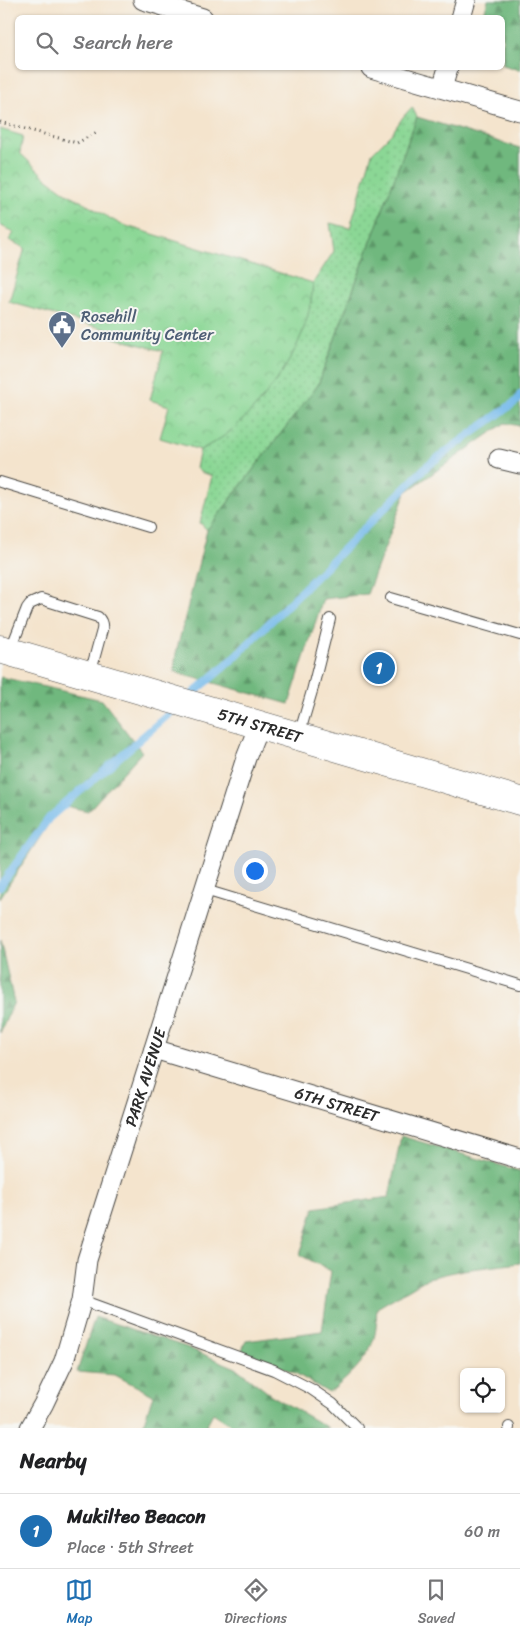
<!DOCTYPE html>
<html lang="en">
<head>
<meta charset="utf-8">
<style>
	body { margin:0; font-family:Sriracha,sans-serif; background:#f6f6f6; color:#202124 }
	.controls { position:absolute; right:15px; bottom:15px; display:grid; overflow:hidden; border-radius:8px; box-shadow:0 1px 4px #0004 }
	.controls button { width:45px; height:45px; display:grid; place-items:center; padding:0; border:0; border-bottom:1px solid #e0e0e0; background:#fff; color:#202124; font:25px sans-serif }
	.you { position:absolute; left:254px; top:870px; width:18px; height:18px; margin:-12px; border:4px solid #fff; border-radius:50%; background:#1a73e8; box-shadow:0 0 0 8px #1a73e833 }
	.badge { display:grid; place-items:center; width:32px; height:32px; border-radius:50%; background:#1f6fb2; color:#fff; font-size:16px; font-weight:700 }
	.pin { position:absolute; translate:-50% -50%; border:2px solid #fff; box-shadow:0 1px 5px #0006 }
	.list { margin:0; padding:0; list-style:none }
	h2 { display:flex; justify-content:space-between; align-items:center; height:65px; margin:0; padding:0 20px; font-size:21px }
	h2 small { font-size:16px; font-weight:400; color:#757577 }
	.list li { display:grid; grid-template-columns:32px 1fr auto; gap:15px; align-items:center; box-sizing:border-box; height:75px; padding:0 20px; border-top:1px solid #e0e0e0 }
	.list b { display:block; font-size:19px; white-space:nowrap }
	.list p { margin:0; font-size:16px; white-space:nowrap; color:#757577 }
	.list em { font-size:16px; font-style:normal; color:#757577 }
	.icon { flex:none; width:28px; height:28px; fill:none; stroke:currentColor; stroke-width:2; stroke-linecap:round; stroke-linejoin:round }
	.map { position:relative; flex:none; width:520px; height:1428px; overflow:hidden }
	.search { position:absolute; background:#fff; box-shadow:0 1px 4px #0004; left:15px; right:15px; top:15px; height:55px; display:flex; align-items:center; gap:12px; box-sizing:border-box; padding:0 18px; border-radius:8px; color:#757577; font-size:19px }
	.sheet { height:140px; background:#fff }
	nav { display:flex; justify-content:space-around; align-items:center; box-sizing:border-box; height:70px; border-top:1px solid #e0e0e0; background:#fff; font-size:14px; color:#757577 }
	nav a { display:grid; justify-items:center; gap:2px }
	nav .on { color:#1f6fb2 }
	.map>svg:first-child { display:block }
	.grass { fill:url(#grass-dots); stroke:#5b8160 }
	.forest { fill:url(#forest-firs); stroke:#4e7254 }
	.park { fill:url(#park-crowns); stroke:#5b8160 }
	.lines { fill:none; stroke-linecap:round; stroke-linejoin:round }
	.stream { stroke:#74baeb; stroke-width:8 }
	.service-casing { stroke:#494743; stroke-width:12 }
	.minor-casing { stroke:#494743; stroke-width:21 }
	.secondary-casing { stroke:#494743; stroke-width:29 }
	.path { stroke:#494743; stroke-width:3; stroke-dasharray:1 4; stroke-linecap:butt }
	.service { stroke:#fff; stroke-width:10 }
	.minor { stroke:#fff; stroke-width:19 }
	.secondary { stroke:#fff; stroke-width:28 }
	.labels { text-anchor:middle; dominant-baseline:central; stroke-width:4; stroke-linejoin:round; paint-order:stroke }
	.service-label { font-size:16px; fill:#4e5e75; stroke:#f6f6f2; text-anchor:start }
	.street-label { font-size:16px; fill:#2b2b2b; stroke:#f6f6f2 }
</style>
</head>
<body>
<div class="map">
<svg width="520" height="1428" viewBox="0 0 520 1428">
	<defs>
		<pattern id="grass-dots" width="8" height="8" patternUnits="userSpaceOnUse" patternTransform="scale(1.25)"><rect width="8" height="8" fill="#8bd795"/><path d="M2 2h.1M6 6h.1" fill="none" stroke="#78b981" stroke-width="1.8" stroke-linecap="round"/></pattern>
		<pattern id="forest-firs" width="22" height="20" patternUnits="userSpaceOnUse" patternTransform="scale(1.25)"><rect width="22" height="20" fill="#70b87e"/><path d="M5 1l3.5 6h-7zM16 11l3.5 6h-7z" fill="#5c9667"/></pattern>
		<pattern id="park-crowns" width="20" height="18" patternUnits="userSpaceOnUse" patternTransform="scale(1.25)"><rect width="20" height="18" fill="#8bd795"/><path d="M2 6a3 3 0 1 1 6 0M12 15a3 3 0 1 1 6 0" fill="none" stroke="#78b981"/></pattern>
	</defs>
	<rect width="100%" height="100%" fill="#f6f6f2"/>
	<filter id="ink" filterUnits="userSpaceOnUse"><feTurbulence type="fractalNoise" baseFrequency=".02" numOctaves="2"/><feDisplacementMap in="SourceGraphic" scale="10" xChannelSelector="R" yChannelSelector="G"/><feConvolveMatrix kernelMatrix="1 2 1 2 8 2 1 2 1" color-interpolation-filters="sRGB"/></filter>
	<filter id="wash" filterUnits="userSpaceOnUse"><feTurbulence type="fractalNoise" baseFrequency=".0096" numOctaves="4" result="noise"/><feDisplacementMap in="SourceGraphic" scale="20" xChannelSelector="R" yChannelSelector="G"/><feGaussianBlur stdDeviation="1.12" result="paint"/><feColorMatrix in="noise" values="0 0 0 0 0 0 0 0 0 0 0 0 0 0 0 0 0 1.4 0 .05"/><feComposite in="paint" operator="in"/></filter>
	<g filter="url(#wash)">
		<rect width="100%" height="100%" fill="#f4e4cd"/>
		<path class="grass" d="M 412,107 L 417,117 L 318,385 L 207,530 L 200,523 L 212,476 L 200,472 L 196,468 L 200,450 L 225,435 L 262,400 L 310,307 L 313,283 L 334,251 L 330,223 L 350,228 L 372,153 L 392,133 L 403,117 Z"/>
		<path class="forest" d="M 488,0 L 520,0 L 520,70 L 503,65 L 502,18 L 483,17 Z
			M 417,117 L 520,148 L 520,426 L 505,423 L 406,492 L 367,594 L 323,599 L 289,704 L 174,672 L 176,653 L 207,530 L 318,385 Z
			M 1,677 L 102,700 L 142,752 L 88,811 L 61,805 L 0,898 L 0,682 Z
			M 0,940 L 14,1002 L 0,1033 Z
			M 401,1136 L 520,1171 L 520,1263 L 463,1270 L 428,1278 L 377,1308 C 376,1315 377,1321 376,1328 C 373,1356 350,1376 329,1393 L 295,1373 L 242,1350 L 246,1341 L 322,1331 L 331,1271 L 300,1255 L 314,1208 L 389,1197 Z
			M 95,1317 L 186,1347 L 236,1368 L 271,1395 L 328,1428 L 236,1428 L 213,1413 L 205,1428 L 142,1428 L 153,1395 L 115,1375 L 77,1372 Z"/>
		<path class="park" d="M 0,129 L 23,136 L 20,153 L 46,178 L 65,192 L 120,224 L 313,283 C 312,290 312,298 310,306 C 300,356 265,402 227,434 C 219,440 209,445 200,450 L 160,438 L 169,406 L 150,400 L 163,351 L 111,337 L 112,331 L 9,302 L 25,248 L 9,240 L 14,233 L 0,225 Z"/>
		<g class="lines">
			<path class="stream" d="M 188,698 L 235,657 L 428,465 L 518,400 L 520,395
				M 0,886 L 49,818 L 177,707"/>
		</g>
	</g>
	<g filter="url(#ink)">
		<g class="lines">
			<defs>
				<path id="service" d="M 0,482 L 148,527
					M 391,598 L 520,635
					M 10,651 L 27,608 L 30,604 L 41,599 L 98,617 C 102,621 103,624 102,630 L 90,674
					M 299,735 L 312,691 L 330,619
					M 205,890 L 520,985
					M 82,1300 L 274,1370 L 311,1389 L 333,1404 L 357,1428
					M 509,1428 L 509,1427"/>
				<g id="minor">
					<path d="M 143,0 L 203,18"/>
					<path d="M 461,18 L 466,0"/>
					<path d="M 371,68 L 520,111"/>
					<path d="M 442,88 L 448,68"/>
					<path d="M 499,459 L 520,464"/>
					<path id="s1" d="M 154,1049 L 520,1159"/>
					<path id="s2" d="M 30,1428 L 44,1403 L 64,1361 L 82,1300 L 87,1260 L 246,758 L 259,725"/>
				</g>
				<g id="secondary">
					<path id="s3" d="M 0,649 L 520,801"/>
				</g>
			</defs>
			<use href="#service" class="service-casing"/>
			<use href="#minor" class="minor-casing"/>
			<use href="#secondary" class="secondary-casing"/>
			<path class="path" d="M 0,122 L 77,143 L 97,132"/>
			<use href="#service" class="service"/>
			<use href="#minor" class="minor"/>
			<use href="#secondary" class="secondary"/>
		</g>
	</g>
	<defs>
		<symbol id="civic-pin" viewBox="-11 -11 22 30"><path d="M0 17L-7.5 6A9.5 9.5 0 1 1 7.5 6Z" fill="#5c6f8a" stroke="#f6f6f2"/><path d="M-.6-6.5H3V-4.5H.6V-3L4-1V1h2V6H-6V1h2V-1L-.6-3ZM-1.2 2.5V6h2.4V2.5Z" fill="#fff"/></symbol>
	</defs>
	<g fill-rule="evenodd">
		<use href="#civic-pin" x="46" y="309" width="32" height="43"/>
	</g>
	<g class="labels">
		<g class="service-label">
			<text x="81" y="316">Rosehill<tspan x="81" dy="18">Community Center</tspan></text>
		</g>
		<g class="street-label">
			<text stroke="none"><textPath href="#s3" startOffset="271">5TH STREET</textPath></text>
			<text stroke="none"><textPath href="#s2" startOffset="371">PARK AVENUE</textPath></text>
			<text stroke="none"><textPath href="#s1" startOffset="191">6TH STREET</textPath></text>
		</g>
	</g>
</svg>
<div class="controls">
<button><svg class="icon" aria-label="locate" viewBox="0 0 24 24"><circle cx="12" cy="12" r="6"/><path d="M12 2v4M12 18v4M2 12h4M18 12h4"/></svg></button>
</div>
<div class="you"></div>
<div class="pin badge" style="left:379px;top:668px">1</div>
<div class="search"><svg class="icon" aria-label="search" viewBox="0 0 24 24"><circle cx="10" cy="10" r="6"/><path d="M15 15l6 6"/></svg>Search here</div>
</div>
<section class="sheet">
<h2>Nearby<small></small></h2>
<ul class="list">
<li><span class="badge">1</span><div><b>Mukilteo Beacon</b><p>Place · 5th Street</p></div><em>60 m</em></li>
</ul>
</section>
<nav>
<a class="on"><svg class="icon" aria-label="map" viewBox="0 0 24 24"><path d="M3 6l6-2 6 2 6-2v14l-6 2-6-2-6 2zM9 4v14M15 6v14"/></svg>Map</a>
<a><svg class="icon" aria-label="directions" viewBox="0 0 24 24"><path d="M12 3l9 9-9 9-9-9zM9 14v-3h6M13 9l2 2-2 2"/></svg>Directions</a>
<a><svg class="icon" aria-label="saved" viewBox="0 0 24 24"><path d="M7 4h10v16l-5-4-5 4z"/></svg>Saved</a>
</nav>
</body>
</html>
